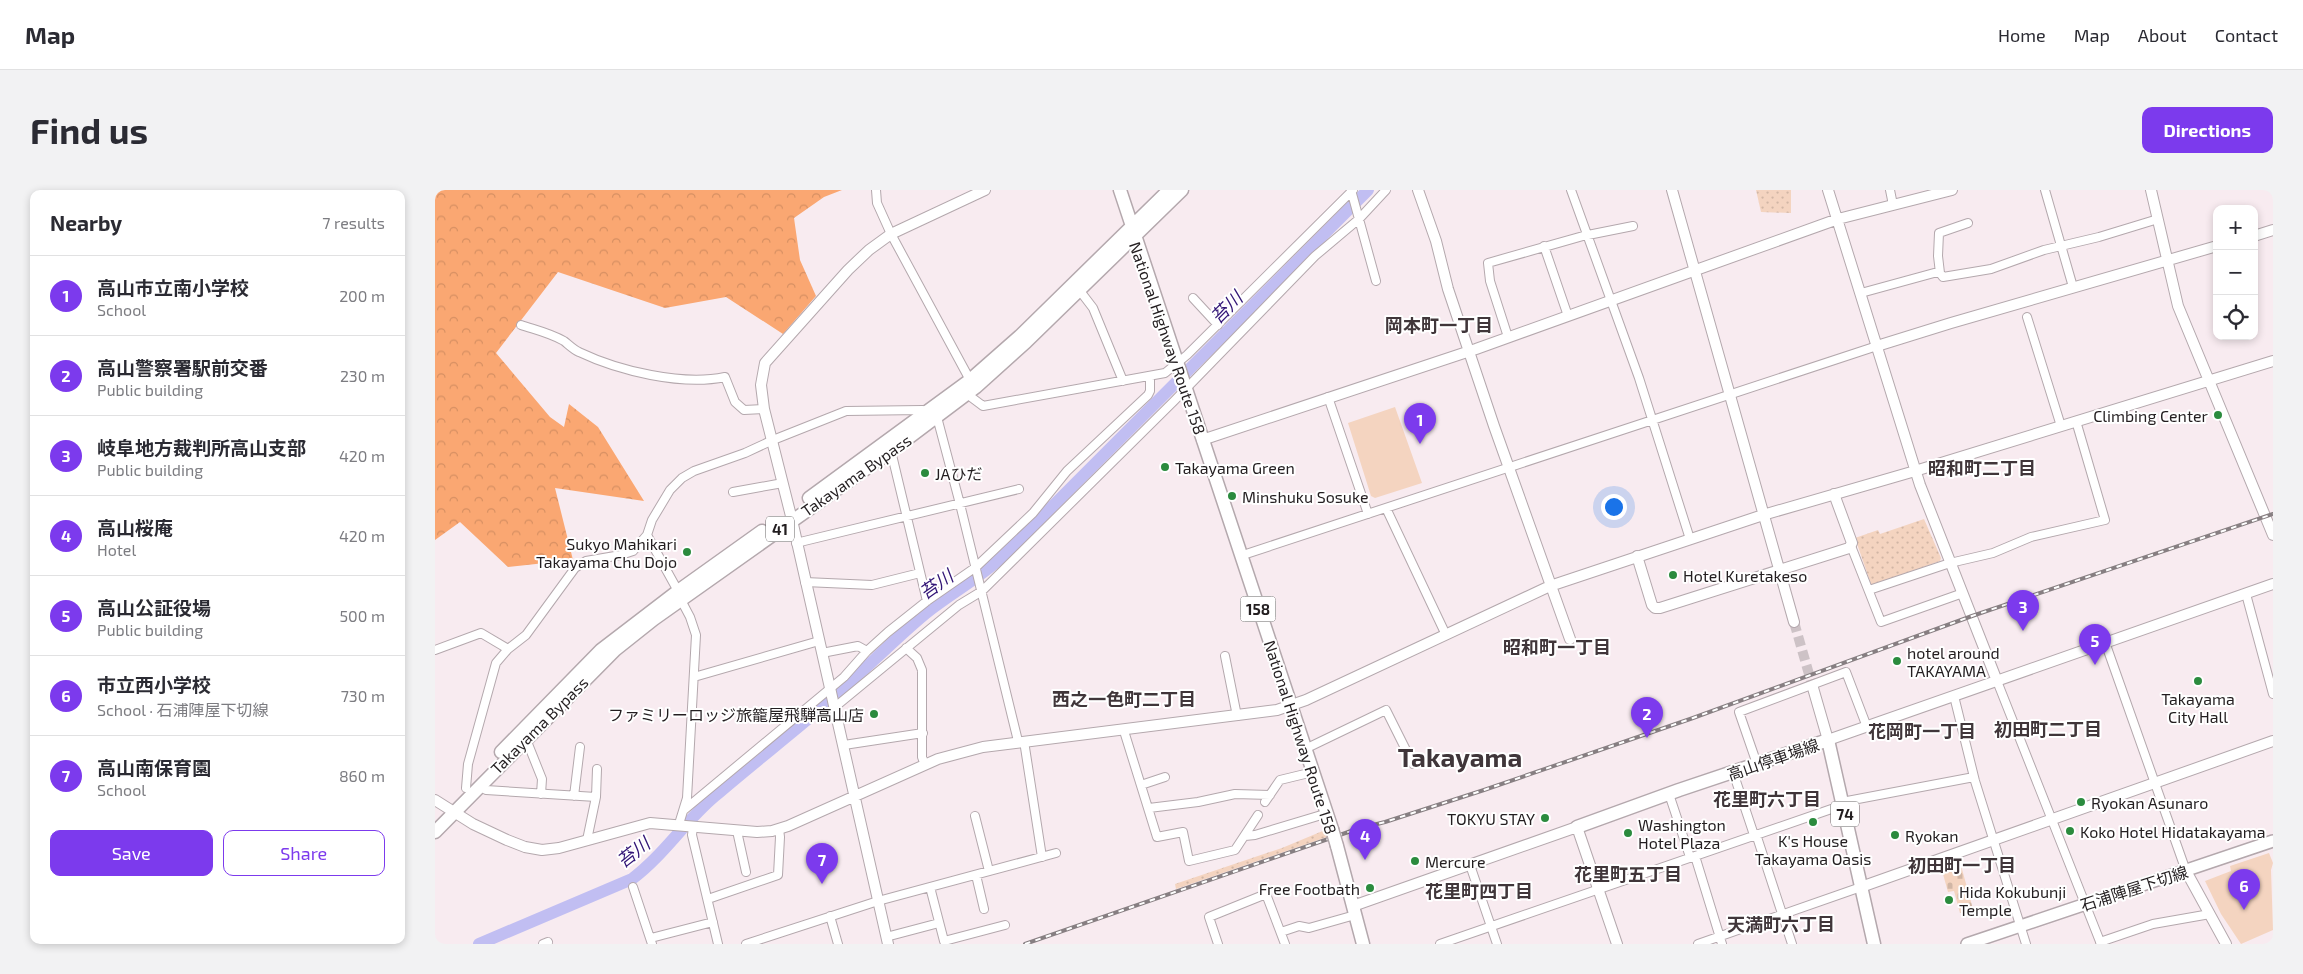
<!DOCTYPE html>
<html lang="en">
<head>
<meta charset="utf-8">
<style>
	body { margin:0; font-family:"Exo 2","Noto Sans JP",sans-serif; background:#f2f2f3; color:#2b2b33 }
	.controls { position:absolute; right:15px; top:15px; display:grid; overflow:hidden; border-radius:10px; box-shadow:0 2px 8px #0003 }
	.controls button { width:45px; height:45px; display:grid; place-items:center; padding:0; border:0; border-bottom:1px solid #e1e1e2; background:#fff; color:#2b2b33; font:25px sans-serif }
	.you { position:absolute; left:1178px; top:316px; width:18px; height:18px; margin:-12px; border:4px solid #fff; border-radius:50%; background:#1a73e8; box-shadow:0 0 0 8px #1a73e833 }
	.badge { display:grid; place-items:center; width:32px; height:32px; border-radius:50%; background:#7c3aed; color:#fff; font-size:16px; font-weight:700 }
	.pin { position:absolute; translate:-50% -41px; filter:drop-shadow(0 1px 2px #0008) }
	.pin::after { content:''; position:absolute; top:26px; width:18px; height:15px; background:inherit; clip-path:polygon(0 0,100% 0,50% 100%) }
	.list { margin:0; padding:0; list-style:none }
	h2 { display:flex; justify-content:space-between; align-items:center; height:65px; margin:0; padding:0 20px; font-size:21px }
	h2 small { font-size:16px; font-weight:400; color:#7c7c81 }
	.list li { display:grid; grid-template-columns:32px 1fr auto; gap:15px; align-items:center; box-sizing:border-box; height:80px; padding:0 20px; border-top:1px solid #e1e1e2 }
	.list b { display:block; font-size:19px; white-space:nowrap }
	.list p { margin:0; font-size:16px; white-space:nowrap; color:#7c7c81 }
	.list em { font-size:16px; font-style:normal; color:#7c7c81 }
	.actions { display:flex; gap:10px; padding:15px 20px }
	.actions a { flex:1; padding:11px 0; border:1px solid #7c3aed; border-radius:10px; text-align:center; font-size:18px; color:#7c3aed }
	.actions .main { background:#7c3aed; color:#fff }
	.icon { flex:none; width:28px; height:28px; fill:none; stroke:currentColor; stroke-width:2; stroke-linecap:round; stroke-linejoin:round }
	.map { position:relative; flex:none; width:1838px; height:754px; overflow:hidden; border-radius:10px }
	header { display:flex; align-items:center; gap:30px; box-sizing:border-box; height:70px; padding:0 25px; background:#fff; border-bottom:1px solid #e1e1e2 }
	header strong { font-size:24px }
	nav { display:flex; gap:28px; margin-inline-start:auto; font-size:18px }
	.intro { display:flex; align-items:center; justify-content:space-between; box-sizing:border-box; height:120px; padding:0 30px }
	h1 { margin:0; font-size:35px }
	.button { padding:12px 22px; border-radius:10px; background:#7c3aed; color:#fff; font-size:18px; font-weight:700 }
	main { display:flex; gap:30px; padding:0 30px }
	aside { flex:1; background:#fff; border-radius:10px; box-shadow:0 2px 8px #0003 }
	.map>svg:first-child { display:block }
	.green { fill:url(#green-dots) }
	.forest { fill:url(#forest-crowns) }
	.cemetery { fill:url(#cemetery-stones) }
	.pitch { fill:#f4d4c0 }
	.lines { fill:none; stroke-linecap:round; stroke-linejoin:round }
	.river { stroke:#c1bef2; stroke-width:12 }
	.tertiary-tunnel { stroke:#cdc2c6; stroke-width:10; stroke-dasharray:10 5; stroke-linecap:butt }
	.minor-casing { stroke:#b4a8ad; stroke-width:10 }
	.tertiary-casing { stroke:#b4a8ad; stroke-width:12 }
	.secondary-casing { stroke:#b4a8ad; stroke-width:14 }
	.primary-casing { stroke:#b4a8ad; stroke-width:15 }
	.trunk-casing { stroke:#b4a8ad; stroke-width:15 }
	.minor { stroke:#fff; stroke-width:8 }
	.tertiary { stroke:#fff; stroke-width:10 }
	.secondary { stroke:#fff; stroke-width:11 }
	.primary { stroke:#fff; stroke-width:12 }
	.trunk { stroke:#fff; stroke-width:12 }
	.rail-casing { stroke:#877f82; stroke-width:4 }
	.rail { stroke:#fff; stroke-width:2; stroke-dasharray:5.5; stroke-linecap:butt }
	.trunk-bridge-casing { stroke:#b4a8ad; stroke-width:15; stroke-linecap:butt }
	.trunk-bridge { stroke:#fff; stroke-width:12 }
	.poi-dot { fill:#2b8b3e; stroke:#fff; stroke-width:2 }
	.labels { text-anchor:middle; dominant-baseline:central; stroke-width:4; stroke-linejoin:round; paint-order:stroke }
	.shield { fill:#fff; stroke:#656263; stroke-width:1 }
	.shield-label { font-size:15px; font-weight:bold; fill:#231e20 }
	.street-label { font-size:16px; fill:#231e20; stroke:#fff }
	.poi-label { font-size:16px; fill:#231e20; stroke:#fff; text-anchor:start }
	.water-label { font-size:18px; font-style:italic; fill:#321576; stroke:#fff }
	.neighbourhood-label { font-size:18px; font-weight:bold; fill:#40363a; stroke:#fff }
	.town-label { font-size:26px; font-weight:bold; fill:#40363a; stroke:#fff }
</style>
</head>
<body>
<header>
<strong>Map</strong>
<nav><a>Home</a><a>Map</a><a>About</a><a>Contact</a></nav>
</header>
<div class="intro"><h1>Find us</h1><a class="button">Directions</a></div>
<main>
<aside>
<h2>Nearby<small>7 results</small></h2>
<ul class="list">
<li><span class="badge">1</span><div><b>高山市立南小学校</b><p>School</p></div><em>200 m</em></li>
<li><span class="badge">2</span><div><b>高山警察署駅前交番</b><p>Public building</p></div><em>230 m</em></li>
<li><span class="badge">3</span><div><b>岐阜地方裁判所高山支部</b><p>Public building</p></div><em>420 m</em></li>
<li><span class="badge">4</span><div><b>高山桜庵</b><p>Hotel</p></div><em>420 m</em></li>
<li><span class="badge">5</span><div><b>高山公証役場</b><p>Public building</p></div><em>500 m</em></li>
<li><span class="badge">6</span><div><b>市立西小学校</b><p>School · 石浦陣屋下切線</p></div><em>730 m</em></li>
<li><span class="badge">7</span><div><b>高山南保育園</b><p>School</p></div><em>860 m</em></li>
</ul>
<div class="actions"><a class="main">Save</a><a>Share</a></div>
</aside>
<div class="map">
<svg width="1838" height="754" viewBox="0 0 1838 754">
	<defs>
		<pattern id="green-dots" width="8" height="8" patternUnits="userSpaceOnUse" patternTransform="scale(1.25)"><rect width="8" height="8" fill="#f4d4c0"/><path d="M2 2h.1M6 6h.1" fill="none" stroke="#d1b6a5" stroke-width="1.8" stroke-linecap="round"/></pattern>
		<pattern id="forest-crowns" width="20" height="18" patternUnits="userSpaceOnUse" patternTransform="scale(1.25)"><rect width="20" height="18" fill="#faa772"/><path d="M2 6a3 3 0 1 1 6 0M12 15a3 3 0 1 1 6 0" fill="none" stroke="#d68f62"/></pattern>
		<pattern id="cemetery-stones" width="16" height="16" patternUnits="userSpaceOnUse" patternTransform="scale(1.25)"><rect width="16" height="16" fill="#f4d4c0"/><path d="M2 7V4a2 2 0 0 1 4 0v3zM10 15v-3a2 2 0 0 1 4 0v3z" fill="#d1b6a5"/></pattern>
	</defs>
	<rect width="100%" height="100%" fill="#f8ebf0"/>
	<path class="green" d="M 1321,0 L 1356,0 L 1356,23 L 1326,22 Z
		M 1489,329 L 1506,368 L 1505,371 L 1439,395 L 1436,394 L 1420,348 L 1443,340 L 1445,344 Z
		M 890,640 L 892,647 L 741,699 L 740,694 L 847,658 Z"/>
	<path class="forest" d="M 0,0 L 407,0 L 389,7 L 359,28 L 365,70 L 381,106 L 348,144 L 291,107 L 230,118 L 123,82 L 61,163 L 115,227 L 129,237 L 134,214 L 163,237 L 209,311 L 120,298 L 138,370 L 73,377 L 25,332 L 0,350 Z"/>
	<path class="cemetery" d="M 1525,672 L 1538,719 L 1525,723 L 1519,701 L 1513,702 L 1506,677 Z"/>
	<path class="pitch" d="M 960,217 L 987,293 L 940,308 L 936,306 L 913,233 Z
		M 1834,663 L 1838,673 L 1836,680 L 1838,740 L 1806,754 L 1786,724 L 1770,691 L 1796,681 L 1795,676 Z"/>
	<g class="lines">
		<path class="river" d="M 44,754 L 197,689 C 229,665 250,631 280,606 C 317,574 356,544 393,512 C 427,483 457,451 491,423 C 516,403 544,388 567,367 L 933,0"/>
		<path class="tertiary-tunnel" d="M 1359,432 L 1378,498"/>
		<defs>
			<path id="minor" d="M 441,0 L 442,13 L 456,44 L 535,190
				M 916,0 L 941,91
				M 1136,0 L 1204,188 L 1255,349
				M 1455,0 L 1458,15
				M 1610,0 L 1638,97
				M 1109,56 L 1133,126
				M 1505,83 L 1503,66 L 1504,43 L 1533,33
				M 645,101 L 658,118 L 688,191
				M 1426,103 L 1499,83 L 1505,83 L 1508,87 L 1556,79 L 1609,60 L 1664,47 L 1723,29
				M 758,108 L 783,135
				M 1592,127 L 1626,236
				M 86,135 C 101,140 115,143 129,151 C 134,155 139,160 144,162 C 184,181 247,196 290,187 L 300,212 L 309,220 L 329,219
				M 1073,147 L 1055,91 L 1053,73 L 1148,46 L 1198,36
				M 532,204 L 548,216 L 730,183 L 752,165 L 918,0
				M 893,207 L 933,324
				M 456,261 L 492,411
				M 298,302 L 348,293
				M 951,318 L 1011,445
				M 212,345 L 243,401
				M 361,353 L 584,299
				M 1416,356 L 1446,432 L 1528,403
				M 805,366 L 1442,156
				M 370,392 L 437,395 L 485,383
				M 1434,400 L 1515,373 L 1558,363 L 1596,347 L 1670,330 L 1641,231
				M 1811,404 L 1838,504
				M 1670,452 L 1751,681
				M 471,458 L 482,468 L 487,480 L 487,567 L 490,575
				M 0,460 L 46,443 L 73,459
				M 387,463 L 423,456 L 432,461
				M 790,466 L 802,526
				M 259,487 L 384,451
				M 1562,491 L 1666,754
				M 1519,506 L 1540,591 L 1591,754
				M 400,517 L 524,415 L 547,401 L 739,211 L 880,66 L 924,29 L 951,0
				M 689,541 L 722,647 L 748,642 L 754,671 L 800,660 L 823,625
				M 91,549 L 107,589 L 106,604
				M 589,551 L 607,667
				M 409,555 L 488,543
				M 870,559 L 951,520 L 978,574
				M 1322,574 L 1304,522 L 1411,482 L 1432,537
				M 1298,582 L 1319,645
				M 706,595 L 730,587
				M 44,596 L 51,600 L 161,607
				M 31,598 L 33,574 L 61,473 L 73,459 L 91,445 L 140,378 L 151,371 L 186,365 L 198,361 L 212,345 L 217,330 L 235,300 L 247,288 L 259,281 L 310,263 L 338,250 L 411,221 L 487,220 L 495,221 L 502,227 L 525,314 L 583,551
				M 1234,604 L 1255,667
				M 139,606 L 145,557
				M 830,612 L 845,590 L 878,582
				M 1407,612 L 1539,587
				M 714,618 L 763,612 L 800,604 L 835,605
				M 249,620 L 409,487 L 432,461 L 453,442 L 492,411 L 541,377 L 598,323 L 632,281 L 713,205 L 715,201 L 715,186
				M 540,626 L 554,681
				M 244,634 L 252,608 L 261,445 L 255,427 L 246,410
				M 258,637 L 257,645 L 283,754
				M 302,641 L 311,682
				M 1321,644 L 1357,754
				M 810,646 L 820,645 L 893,623
				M 152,650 L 161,607 L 162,579
				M 1260,666 L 1287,754
				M 1035,675 L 1062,754
				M 541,685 L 549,719
				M 198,697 L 217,754
				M 495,697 L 509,751 L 570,735
				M 273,709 L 343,685 L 345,647 L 344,639
				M 395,726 L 403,754
				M 846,742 L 864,736 L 874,738 L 920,725
				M 451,747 L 504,733
				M 216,748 L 278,732
				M 1665,752 L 1718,734 L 1775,724
				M 108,754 L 113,752
				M 311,754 L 443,711 L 621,663
				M 783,754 L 774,727 L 831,704 L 850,754
				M 1005,754 L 1408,615
				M 1263,754 L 1426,697"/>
			<path id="tertiary" d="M 983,0 L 1001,51 L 1013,99 L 1059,236 L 1135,449
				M 1237,0 L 1359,432
				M 1393,0 L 1485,295 L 1562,491
				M 1716,0 L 1743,116 L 1838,345
				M 1819,46 L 1838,40
				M 1442,156 L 1516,133 L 1782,56
				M 767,250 L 1041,159 L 1403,29 L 1517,0
				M 1202,366 L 1217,415 L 1220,418 L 1225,418 L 1414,358 L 1417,353 L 1399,304
				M 1378,498 L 1393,550 L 1838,394
				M 0,610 L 38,634 L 72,650 L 90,657 L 107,660 L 124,658 L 215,633 L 322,642 L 337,641 L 353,636 L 503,569 L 548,557 L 842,520 L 871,510 L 1115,396 L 1328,325 L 1480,281 L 1838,171
				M 1751,681 L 1791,754
				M 1426,697 L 1838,551
				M 918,716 L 1142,637 L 1182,754
				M 453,754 L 357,330 L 329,219 L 326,195 L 330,173 L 413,80 L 434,60 L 456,44 L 550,0"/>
			<path id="secondary" d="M 1532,754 L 1838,651"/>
			<path id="primary" d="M 1142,637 L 1244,600 L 1393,550 L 1439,754"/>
			<path id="trunk" d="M 685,0 L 897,639
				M 374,308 L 535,190 L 585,146 L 734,0
				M 66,562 L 166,460 L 243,401 L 327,341
				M 0,642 L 180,460 L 219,429 L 456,261 L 541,197 L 591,152 L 747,0
				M 902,656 L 928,754"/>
		</defs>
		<use href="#minor" class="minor-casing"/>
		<use href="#tertiary" class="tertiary-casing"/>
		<use href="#secondary" class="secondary-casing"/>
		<use href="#primary" class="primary-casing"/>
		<use href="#trunk" class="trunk-casing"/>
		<use href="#minor" class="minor"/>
		<use href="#tertiary" class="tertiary"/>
		<use href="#secondary" class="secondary"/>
		<use href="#primary" class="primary"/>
		<use href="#trunk" class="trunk"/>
		<defs>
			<path id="rail" d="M 590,754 L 922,639 L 950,632 L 1049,600 L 1258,528 L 1537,426 L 1838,324"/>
		</defs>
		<use href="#rail" class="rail-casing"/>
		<use href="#rail" class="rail"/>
		<defs>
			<path id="trunk-bridge" d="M 897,639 L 902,656"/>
		</defs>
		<use href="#trunk-bridge" class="trunk-bridge-casing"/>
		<use href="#trunk-bridge" class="trunk-bridge"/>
	</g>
	<g class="poi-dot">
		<circle cx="1783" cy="225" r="5"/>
		<circle cx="730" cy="277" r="5"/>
		<circle cx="490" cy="283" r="5"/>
		<circle cx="797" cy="306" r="5"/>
		<circle cx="252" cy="362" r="5"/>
		<circle cx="1238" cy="385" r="5"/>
		<circle cx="1462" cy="471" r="5"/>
		<circle cx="1763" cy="491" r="5"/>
		<circle cx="439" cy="524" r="5"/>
		<circle cx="1646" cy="612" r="5"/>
		<circle cx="1110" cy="628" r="5"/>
		<circle cx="1378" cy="632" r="5"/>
		<circle cx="1635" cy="641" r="5"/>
		<circle cx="1193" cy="643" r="5"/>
		<circle cx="1460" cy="645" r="5"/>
		<circle cx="980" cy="671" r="5"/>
		<circle cx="935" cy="698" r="5"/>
		<circle cx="1514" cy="710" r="5"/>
	</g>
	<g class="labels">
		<g class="shield">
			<rect x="331" y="326.5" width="28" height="25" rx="4"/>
			<rect x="805.5" y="406.5" width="35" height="25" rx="4"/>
			<rect x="1396" y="611.5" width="28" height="25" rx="4"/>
		</g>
		<g class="shield-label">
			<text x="345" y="339">41</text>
			<text x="823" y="419">158</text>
			<text x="1410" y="624">74</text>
		</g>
		<g class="street-label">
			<text transform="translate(733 148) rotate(71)">National Highway Route 158</text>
			<text transform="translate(421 285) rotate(-35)">Takayama Bypass</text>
			<text transform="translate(104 535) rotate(-45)">Takayama Bypass</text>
			<text transform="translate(866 547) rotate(72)">National Highway Route 158</text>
			<text transform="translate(1338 569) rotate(-19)">高山停車場線</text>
			<text transform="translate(1699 698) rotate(-18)">石浦陣屋下切線</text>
		</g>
		<g class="poi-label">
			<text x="1773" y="225" text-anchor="end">Climbing Center</text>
			<text x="740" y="277">Takayama Green</text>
			<text x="500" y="283">JAひだ</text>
			<text x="807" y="306">Minshuku Sosuke</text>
			<text x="242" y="353" text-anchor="end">Sukyo Mahikari<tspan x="242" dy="18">Takayama Chu Dojo</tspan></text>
			<text x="1248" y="385">Hotel Kuretakeso</text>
			<text x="1472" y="462">hotel around<tspan x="1472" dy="18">TAKAYAMA</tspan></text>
			<text x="1763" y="508" text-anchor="middle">Takayama<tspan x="1763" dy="18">City Hall</tspan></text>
			<text x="429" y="524" text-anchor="end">ファミリーロッジ旅籠屋飛騨高山店</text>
			<text x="1656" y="612">Ryokan Asunaro</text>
			<text x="1100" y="628" text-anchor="end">TOKYU STAY</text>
			<text x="1203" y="634">Washington<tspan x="1203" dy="18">Hotel Plaza</tspan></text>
			<text x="1645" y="641">Koko Hotel Hidatakayama</text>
			<text x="1470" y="645">Ryokan</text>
			<text x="1378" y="650" text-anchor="middle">K's House<tspan x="1378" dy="18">Takayama Oasis</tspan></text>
			<text x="990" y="671">Mercure</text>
			<text x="925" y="698" text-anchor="end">Free Footbath</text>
			<text x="1524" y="701">Hida Kokubunji<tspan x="1524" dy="18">Temple</tspan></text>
		</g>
		<g class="water-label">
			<text transform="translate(791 117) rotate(-45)">苔川</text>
			<text transform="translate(501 394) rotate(-35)">苔川</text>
			<text transform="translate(198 662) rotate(-38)">苔川</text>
		</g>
		<g class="neighbourhood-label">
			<text x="1004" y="135">岡本町一丁目</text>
			<text x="1547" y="278">昭和町二丁目</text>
			<text x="1122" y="457">昭和町一丁目</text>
			<text x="689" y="509">西之一色町二丁目</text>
			<text x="1613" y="539">初田町二丁目</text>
			<text x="1487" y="541">花岡町一丁目</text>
			<text x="1332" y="609">花里町六丁目</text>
			<text x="1527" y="675">初田町一丁目</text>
			<text x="1193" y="684">花里町五丁目</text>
			<text x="1044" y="701">花里町四丁目</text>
			<text x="1346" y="734">天満町六丁目</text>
		</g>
		<g class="town-label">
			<text x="1025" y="566">Takayama</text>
		</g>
	</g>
</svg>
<div class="controls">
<button>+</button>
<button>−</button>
<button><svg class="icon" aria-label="locate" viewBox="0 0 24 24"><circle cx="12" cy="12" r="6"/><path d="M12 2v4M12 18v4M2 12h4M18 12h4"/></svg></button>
</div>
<div class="you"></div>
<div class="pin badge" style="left:985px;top:254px">1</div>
<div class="pin badge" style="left:1212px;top:548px">2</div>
<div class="pin badge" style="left:1588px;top:441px">3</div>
<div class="pin badge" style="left:930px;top:670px">4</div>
<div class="pin badge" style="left:1660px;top:475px">5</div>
<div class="pin badge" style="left:1809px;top:720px">6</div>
<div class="pin badge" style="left:387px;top:694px">7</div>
</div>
</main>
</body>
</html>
